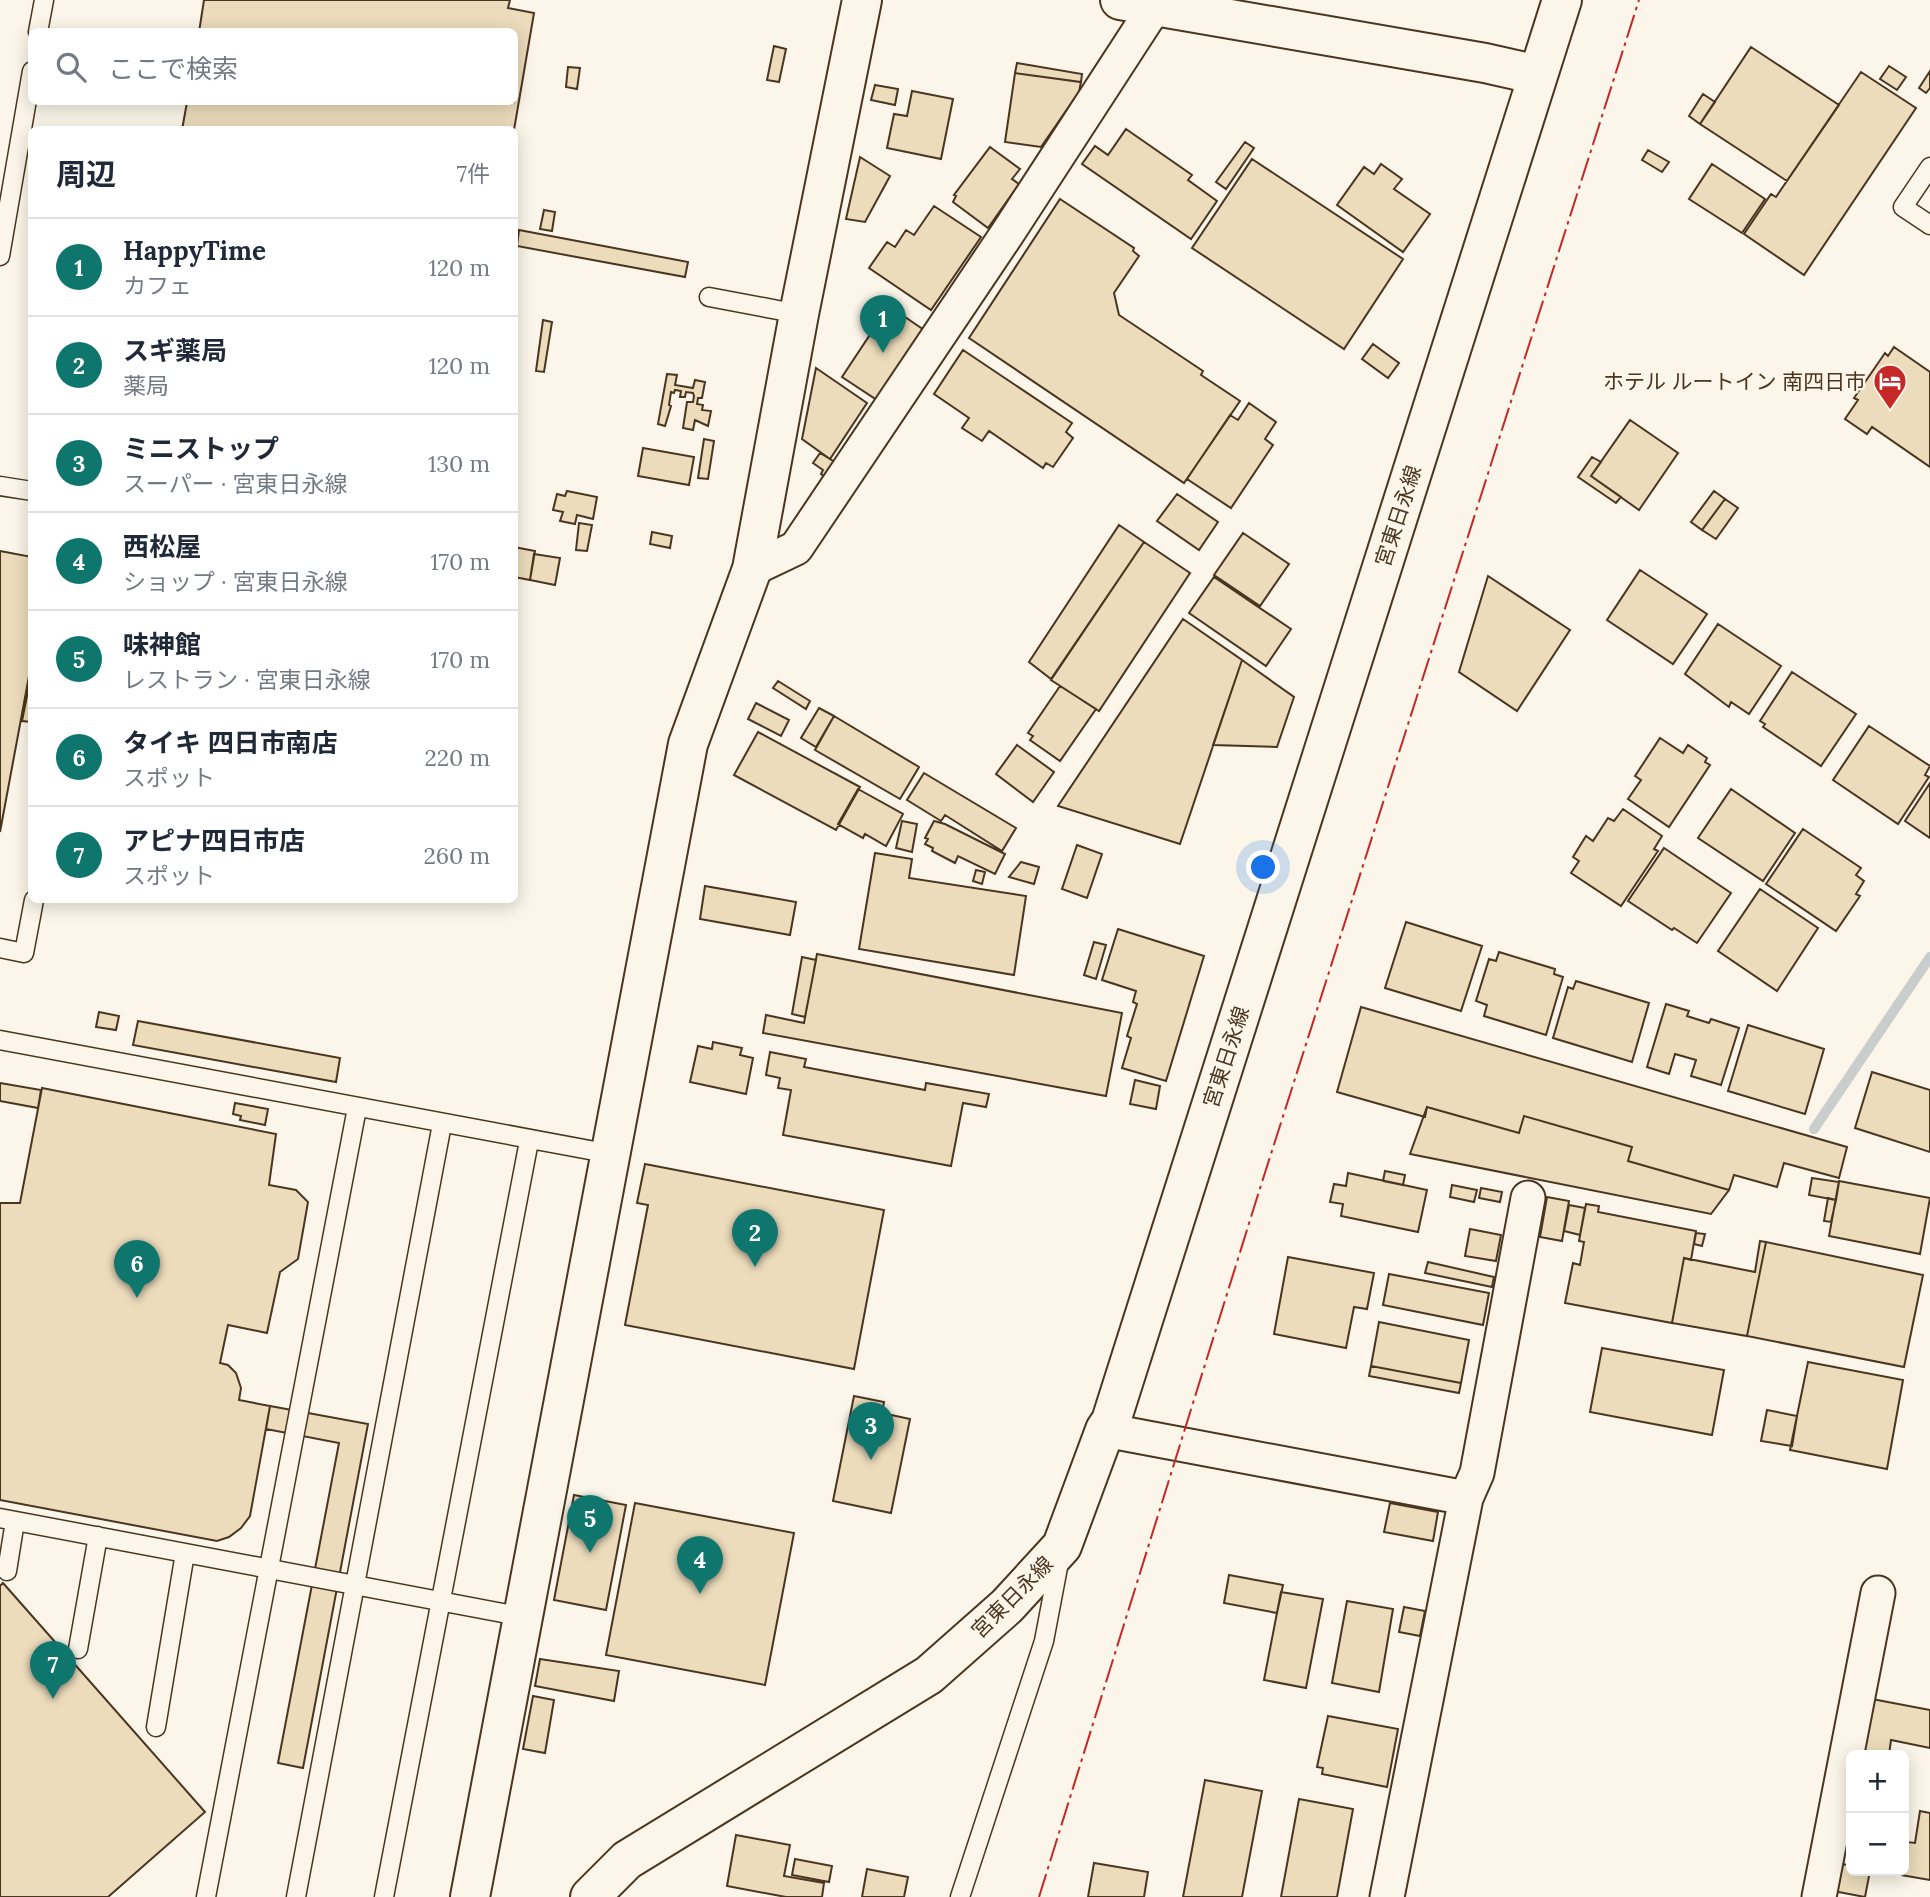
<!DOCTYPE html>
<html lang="ja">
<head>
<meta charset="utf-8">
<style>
	body { margin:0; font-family:Lora,"Noto Sans JP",serif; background:#f6f6f7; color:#1f2937 }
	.controls { position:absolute; right:21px; bottom:21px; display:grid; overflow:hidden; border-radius:10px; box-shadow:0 4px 18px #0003 }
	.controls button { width:63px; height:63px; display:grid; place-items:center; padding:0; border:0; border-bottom:2px solid #e0e1e3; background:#fff; color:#1f2937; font:35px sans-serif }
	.you { position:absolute; left:1264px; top:868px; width:24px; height:24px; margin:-18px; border:5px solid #fff; border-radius:50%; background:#1a73e8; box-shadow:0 0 0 10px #1a73e833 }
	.badge { display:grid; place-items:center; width:46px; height:46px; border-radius:50%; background:#0f766e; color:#fff; font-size:23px; font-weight:700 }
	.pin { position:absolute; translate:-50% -58px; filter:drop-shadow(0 2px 4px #0008) }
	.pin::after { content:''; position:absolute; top:37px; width:24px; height:21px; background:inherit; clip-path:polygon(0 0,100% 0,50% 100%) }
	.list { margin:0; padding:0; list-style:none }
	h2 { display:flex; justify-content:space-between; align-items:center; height:91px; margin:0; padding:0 28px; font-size:30px }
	h2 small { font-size:23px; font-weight:400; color:#747a83 }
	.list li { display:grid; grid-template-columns:46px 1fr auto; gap:21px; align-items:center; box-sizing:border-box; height:98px; padding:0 28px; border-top:2px solid #e0e1e3 }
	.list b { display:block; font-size:26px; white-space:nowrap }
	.list p { margin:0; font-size:23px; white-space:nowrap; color:#747a83 }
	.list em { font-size:23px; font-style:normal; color:#747a83 }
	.icon { flex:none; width:38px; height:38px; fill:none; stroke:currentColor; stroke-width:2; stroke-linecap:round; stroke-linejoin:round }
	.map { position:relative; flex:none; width:1930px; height:1897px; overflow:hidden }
	.search { position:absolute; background:#fff; box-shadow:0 4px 18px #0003; left:28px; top:28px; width:490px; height:77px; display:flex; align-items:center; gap:18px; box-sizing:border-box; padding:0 24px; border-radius:10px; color:#747a83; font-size:26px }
	.panel { position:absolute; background:#fff; box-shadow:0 4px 18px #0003; left:28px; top:126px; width:490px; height:777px; border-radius:10px }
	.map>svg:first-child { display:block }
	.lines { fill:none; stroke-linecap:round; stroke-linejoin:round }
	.stream { stroke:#c9cecd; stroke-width:10 }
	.building { fill:#ecdcbc; stroke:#4a3520; stroke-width:2 }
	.lane-casing { stroke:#4a3520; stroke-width:21 }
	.street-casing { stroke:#4a3520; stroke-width:37 }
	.secondary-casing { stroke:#4a3520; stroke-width:42 }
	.lane { stroke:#fbf6e9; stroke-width:18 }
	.street { stroke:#fbf6e9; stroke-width:33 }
	.secondary { stroke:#fbf6e9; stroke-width:38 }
	.power { stroke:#c62828; stroke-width:2; stroke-dasharray:24 5 3.5 5; stroke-linecap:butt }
	.labels { text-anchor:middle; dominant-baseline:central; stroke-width:5; stroke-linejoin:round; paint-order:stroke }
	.poi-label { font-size:21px; fill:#4a3520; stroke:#fbf6e9; text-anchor:end }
	.street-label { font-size:21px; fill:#4a3520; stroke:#fbf6e9 }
</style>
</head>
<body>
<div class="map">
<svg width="1930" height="1897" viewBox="0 0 1930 1897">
	<rect width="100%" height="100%" fill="#fbf6e9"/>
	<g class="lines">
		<path class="stream" d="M 1814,1129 L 1930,957"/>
	</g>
	<path class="building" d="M 204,0 L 510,0 L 508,8 L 534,13 L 514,130 L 182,130 L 187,102 L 514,102 L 514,32 L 199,32 Z
		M 774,46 L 786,49 L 779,82 L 767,80 Z
		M 1751,47 L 1839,105 L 1787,181 L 1700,124 Z
		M 1017,63 L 1082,74 L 1081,82 L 1015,73 Z
		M 1889,66 L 1906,77 L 1897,90 L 1880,79 Z
		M 568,67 L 580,68 L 577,89 L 566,87 Z
		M 1930,71 L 1930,88 L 1926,93 L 1919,88 Z
		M 1861,72 L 1916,108 L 1804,275 L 1744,234 L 1771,194 L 1776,197 Z
		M 1015,73 L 1081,82 L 1079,92 L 1041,147 L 1005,142 Z
		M 875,85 L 898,89 L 895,105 L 871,100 Z
		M 912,91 L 953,99 L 941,159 L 887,148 L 894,114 L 907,116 Z
		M 1703,94 L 1715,102 L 1700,124 L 1689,116 Z
		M 1126,129 L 1192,175 L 1188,180 L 1217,201 L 1191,239 L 1082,164 L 1095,146 L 1108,155 Z
		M 1245,142 L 1254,148 L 1226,189 L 1216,182 Z
		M 990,147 L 1020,169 L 1012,179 L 1019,184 L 988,228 L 953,202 L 956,196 L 954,195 Z
		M 1648,150 L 1669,162 L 1662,172 L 1642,160 Z
		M 860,157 L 890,176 L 865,222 L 846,219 Z
		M 1252,159 L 1403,259 L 1344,349 L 1192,248 Z
		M 1381,164 L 1402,179 L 1394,189 L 1430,214 L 1403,252 L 1337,205 L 1364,167 L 1374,174 Z
		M 1712,164 L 1765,199 L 1742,233 L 1689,199 Z
		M 1060,199 L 1134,248 L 1133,251 L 1139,256 L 1114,293 L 1119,315 L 1203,371 L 1201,375 L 1240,401 L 1184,483 L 969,338 Z
		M 934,206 L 981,237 L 931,310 L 869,268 L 887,242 L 895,247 L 906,230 L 914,235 Z
		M 544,210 L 555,212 L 552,231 L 540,229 Z
		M 519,230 L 688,262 L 685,277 L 517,246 Z
		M 889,306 L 924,330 L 877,400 L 842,377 Z
		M 543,320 L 552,322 L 544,372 L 536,371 Z
		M 1373,344 L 1399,363 L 1388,378 L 1362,359 Z
		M 1894,347 L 1930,372 L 1930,467 L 1872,427 L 1867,434 L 1845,419 L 1858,400 L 1854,398 L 1885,353 L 1888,356 Z
		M 963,350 L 1072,423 L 1066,432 L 1073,438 L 1053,467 L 1046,463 L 1043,468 L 989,431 L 982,441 L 962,428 L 969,418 L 934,394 Z
		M 816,368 L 867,403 L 830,459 L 802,439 Z
		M 667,374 L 677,375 L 675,385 L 693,388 L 695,380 L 705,382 L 702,398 L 698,398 L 697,404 L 703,405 L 702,410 L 711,411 L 708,426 L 695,420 L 693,430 L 683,428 L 687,402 L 693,402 L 694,396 L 693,393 L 686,392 L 685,397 L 680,397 L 681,391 L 675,390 L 674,393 L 671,392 L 669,405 L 671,406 L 665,426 L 658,424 Z
		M 1249,403 L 1276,422 L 1265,439 L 1273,445 L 1231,508 L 1187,479 L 1230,415 L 1238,420 Z
		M 1630,420 L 1678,453 L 1639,510 L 1591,476 Z
		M 704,439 L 714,441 L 708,479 L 698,478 Z
		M 643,448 L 694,457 L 689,485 L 638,476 Z
		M 820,453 L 835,462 L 825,477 L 821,474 L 823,470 L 813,463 Z
		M 1592,457 L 1601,462 L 1591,476 L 1621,497 L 1616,503 L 1578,477 Z
		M 567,491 L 597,497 L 593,519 L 577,515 L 575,524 L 560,521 L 563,512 L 553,510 L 557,494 L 565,496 Z
		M 1714,491 L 1725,499 L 1702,530 L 1691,522 Z
		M 1177,494 L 1218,522 L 1199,550 L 1157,521 Z
		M 1725,499 L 1738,508 L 1716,539 L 1702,530 Z
		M 579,523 L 592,525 L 587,551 L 576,550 Z
		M 1119,525 L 1144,542 L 1051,679 L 1029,662 Z
		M 652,532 L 672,536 L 670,548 L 650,544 Z
		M 1243,533 L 1289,564 L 1260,606 L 1214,575 Z
		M 1144,542 L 1190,573 L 1099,711 L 1051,680 Z
		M 514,547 L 535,551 L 530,580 L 514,577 Z
		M 0,551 L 32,557 L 32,660 L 0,832 Z
		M 534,554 L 560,558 L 555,585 L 530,580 Z
		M 1640,570 L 1707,614 L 1673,664 L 1607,620 Z
		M 1488,576 L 1570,630 L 1517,711 L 1459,672 Z
		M 1214,577 L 1291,629 L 1266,666 L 1189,613 Z
		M 1183,619 L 1242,660 L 1180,844 L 1058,806 Z
		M 1718,624 L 1781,666 L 1749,714 L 1731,702 L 1729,707 L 1685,674 Z
		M 1242,660 L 1294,697 L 1277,747 L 1213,745 Z
		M 1792,672 L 1856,714 L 1821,766 L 1763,727 L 1765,724 L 1760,721 Z
		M 30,681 L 32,681 L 32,722 L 22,721 Z
		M 778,681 L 810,701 L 806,709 L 773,688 Z
		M 1060,686 L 1096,709 L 1060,761 L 1030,740 L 1033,736 L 1028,733 Z
		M 756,703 L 789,720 L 781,736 L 748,719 Z
		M 819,708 L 834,716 L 816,747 L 801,738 Z
		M 834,716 L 919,767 L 900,799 L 815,750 Z
		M 1869,726 L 1930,766 L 1925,775 L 1929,777 L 1898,824 L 1833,780 Z
		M 758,732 L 860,787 L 836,830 L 734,775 Z
		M 1660,738 L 1683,753 L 1688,745 L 1707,758 L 1705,762 L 1710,765 L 1669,827 L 1628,799 L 1641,780 L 1635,776 Z
		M 1017,745 L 1054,772 L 1033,802 L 996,774 Z
		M 924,773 L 1016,828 L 1002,851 L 945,815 L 941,821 L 907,800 Z
		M 1930,783 L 1930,838 L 1905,821 Z
		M 858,789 L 903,814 L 886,846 L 865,834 L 863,838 L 838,824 Z
		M 1731,789 L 1795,833 L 1763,881 L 1698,838 Z
		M 1623,809 L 1662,836 L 1654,849 L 1658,851 L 1621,906 L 1571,873 L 1579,861 L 1573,857 L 1586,836 L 1593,841 L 1608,818 L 1614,821 Z
		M 902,821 L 917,824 L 912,852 L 896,848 Z
		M 934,821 L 945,824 L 1005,854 L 995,874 L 958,856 L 955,863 L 932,851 L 933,848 L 925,844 L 928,839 L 925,838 Z
		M 1803,829 L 1861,868 L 1856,875 L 1864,881 L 1856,894 L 1860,896 L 1836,931 L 1766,884 Z
		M 1077,845 L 1102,854 L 1087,898 L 1062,889 Z
		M 1664,848 L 1731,893 L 1697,943 L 1674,928 L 1672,930 L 1628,901 Z
		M 875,853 L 912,859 L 909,878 L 1026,896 L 1014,975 L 859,949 Z
		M 1021,862 L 1039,867 L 1034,884 L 1009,877 Z
		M 976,870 L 985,872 L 982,884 L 973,881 Z
		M 705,886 L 796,902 L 790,935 L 700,919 Z
		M 1760,889 L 1818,928 L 1777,991 L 1718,951 Z
		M 1406,922 L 1482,946 L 1461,1011 L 1385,988 Z
		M 1118,929 L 1204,956 L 1166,1081 L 1122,1068 L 1131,1038 L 1127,1036 L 1137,1004 L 1133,1002 L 1136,991 L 1102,980 Z
		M 1094,942 L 1106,945 L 1096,979 L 1084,975 Z
		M 1499,952 L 1555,969 L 1554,974 L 1563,977 L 1546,1035 L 1484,1016 L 1487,1005 L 1476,1001 L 1489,959 L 1496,961 Z
		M 817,954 L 1122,1013 L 1106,1096 L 763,1033 L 766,1015 L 804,1023 Z
		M 802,957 L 816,960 L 805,1017 L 792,1014 Z
		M 1576,981 L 1649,1003 L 1632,1062 L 1553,1038 L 1568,987 L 1573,989 Z
		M 1666,1004 L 1689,1011 L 1687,1016 L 1709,1023 L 1711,1019 L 1739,1028 L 1721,1085 L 1691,1076 L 1696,1060 L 1675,1054 L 1669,1074 L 1647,1067 Z
		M 1361,1007 L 1847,1147 L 1839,1178 L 1784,1163 L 1777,1187 L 1734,1175 L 1729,1190 L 1628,1161 L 1632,1147 L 1524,1116 L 1519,1133 L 1427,1107 L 1425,1117 L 1337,1092 Z
		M 99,1012 L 119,1016 L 116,1030 L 96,1027 Z
		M 138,1021 L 340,1058 L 336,1082 L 133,1045 Z
		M 1748,1025 L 1824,1049 L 1805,1114 L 1728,1091 Z
		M 713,1042 L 742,1048 L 740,1055 L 753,1058 L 746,1094 L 690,1082 L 698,1046 L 712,1049 Z
		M 770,1052 L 806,1059 L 804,1067 L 925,1090 L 926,1083 L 989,1094 L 986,1107 L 963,1103 L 951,1166 L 783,1135 L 791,1090 L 778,1088 L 780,1078 L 766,1075 Z
		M 1872,1072 L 1930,1090 L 1930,1152 L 1855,1128 Z
		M 1135,1080 L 1160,1086 L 1156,1109 L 1130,1104 Z
		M 0,1083 L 41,1090 L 38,1108 L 0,1101 Z
		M 42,1088 L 276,1134 L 269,1185 L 296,1190 L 308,1202 L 298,1259 L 280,1272 L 267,1333 L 228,1325 L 220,1363 L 228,1365 L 236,1373 L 241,1388 L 239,1400 L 270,1406 L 250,1516 L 241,1528 L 229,1537 L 217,1541 L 0,1500 L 0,1203 L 20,1203 Z
		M 235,1103 L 268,1109 L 265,1125 L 240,1120 L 241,1116 L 233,1114 Z
		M 1427,1107 L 1519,1133 L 1524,1116 L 1632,1147 L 1628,1161 L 1729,1190 L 1711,1214 L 1410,1154 Z
		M 645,1164 L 884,1210 L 854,1369 L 625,1325 L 648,1205 L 637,1203 Z
		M 1385,1171 L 1405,1175 L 1403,1185 L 1383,1181 Z
		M 1348,1173 L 1427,1190 L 1418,1232 L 1341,1216 L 1343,1204 L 1330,1202 L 1334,1184 L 1346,1186 Z
		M 1812,1178 L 1839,1182 L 1836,1200 L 1809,1195 Z
		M 1839,1181 L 1930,1198 L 1920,1254 L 1829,1236 Z
		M 1452,1185 L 1477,1190 L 1474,1202 L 1450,1197 Z
		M 1481,1188 L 1502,1192 L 1500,1202 L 1479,1198 Z
		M 1547,1197 L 1569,1201 L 1562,1241 L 1540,1237 Z
		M 1828,1198 L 1836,1200 L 1831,1222 L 1824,1221 Z
		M 1586,1204 L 1599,1206 L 1598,1212 L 1696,1231 L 1691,1260 L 1684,1258 L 1672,1323 L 1565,1303 L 1573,1263 L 1580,1265 L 1584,1242 L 1579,1241 Z
		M 1569,1205 L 1585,1208 L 1580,1235 L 1564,1231 Z
		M 1470,1229 L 1501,1235 L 1496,1261 L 1465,1256 Z
		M 1696,1233 L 1705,1234 L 1702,1246 L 1694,1244 Z
		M 1760,1241 L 1766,1242 L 1747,1336 L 1672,1323 L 1684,1258 L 1755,1272 Z
		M 1766,1242 L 1923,1275 L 1904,1367 L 1747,1336 Z
		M 1288,1257 L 1374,1273 L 1367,1309 L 1354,1307 L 1346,1348 L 1274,1334 Z
		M 1428,1262 L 1494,1277 L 1492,1287 L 1425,1273 Z
		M 1389,1274 L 1489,1293 L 1483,1325 L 1383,1305 Z
		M 1379,1322 L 1469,1340 L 1461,1383 L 1371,1366 Z
		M 1602,1348 L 1724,1370 L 1712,1435 L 1590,1412 Z
		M 1808,1362 L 1903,1380 L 1887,1469 L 1790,1450 Z
		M 1371,1366 L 1461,1383 L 1459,1393 L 1369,1376 Z
		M 854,1396 L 884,1402 L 882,1413 L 910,1419 L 891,1513 L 833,1501 Z
		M 270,1406 L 368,1424 L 303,1768 L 278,1763 L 339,1443 L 266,1429 Z
		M 1767,1410 L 1797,1416 L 1792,1446 L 1761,1441 Z
		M 574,1495 L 626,1505 L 606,1610 L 554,1600 Z
		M 635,1503 L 794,1533 L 765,1685 L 606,1655 Z
		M 1390,1503 L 1438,1512 L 1433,1541 L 1384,1532 Z
		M 1229,1575 L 1283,1585 L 1277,1613 L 1224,1603 Z
		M 3,1583 L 205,1812 L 108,1897 L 0,1897 L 0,1586 Z
		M 1281,1592 L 1323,1599 L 1306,1688 L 1264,1680 Z
		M 1347,1601 L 1393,1609 L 1379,1692 L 1332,1683 Z
		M 1404,1607 L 1425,1611 L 1420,1636 L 1399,1632 Z
		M 540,1659 L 619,1671 L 614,1701 L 535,1686 Z
		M 533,1696 L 554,1700 L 545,1753 L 523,1749 Z
		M 1872,1699 L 1930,1710 L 1930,1748 L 1891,1740 L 1889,1755 L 1862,1751 Z
		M 1328,1716 L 1398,1729 L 1387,1787 L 1322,1774 L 1323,1768 L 1317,1767 Z
		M 1205,1780 L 1262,1791 L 1242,1897 L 1183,1897 Z
		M 1299,1799 L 1353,1809 L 1337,1897 L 1281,1897 Z
		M 1920,1811 L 1930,1813 L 1930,1880 L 1901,1875 L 1904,1871 L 1907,1842 L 1915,1843 Z
		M 736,1835 L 790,1845 L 784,1876 L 824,1883 L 822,1897 L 786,1897 L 727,1886 Z
		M 795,1859 L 832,1866 L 829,1882 L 792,1875 Z
		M 1094,1863 L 1148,1872 L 1144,1897 L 1088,1897 Z
		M 1839,1863 L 1851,1866 L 1851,1871 L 1870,1871 L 1865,1897 L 1833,1891 Z
		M 867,1869 L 908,1877 L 904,1897 L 862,1897 Z"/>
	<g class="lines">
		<defs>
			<path id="lane" d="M 38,32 L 44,0
				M 1930,167 L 1903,207 L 1930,225
				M 0,256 L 32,71
				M 709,297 L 799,314
				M 0,486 L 32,491
				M 0,948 L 24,953 L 34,900
				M 0,1040 L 611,1154
				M 0,1518 L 524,1617
				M 7,1571 L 15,1521
				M 78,1649 L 98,1536
				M 156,1727 L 185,1553
				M 206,1897 L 357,1108
				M 296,1897 L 442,1124
				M 384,1897 L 529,1141
				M 960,1897 L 1044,1641 L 1059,1562"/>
			<path id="street" d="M 752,569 L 796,548 L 1009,231 L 1159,0
				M 1105,1430 L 1466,1498
				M 1387,1897 L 1466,1498 L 1477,1473 L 1528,1198
				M 1819,1897 L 1878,1593"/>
			<path id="secondary" d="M 1120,0 L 1485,63 L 1538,75
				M 470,1897 L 688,744 L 752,569 L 799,314 L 862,0
				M 590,1897 L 627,1860 L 929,1675 L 1007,1606 L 1062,1546 L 1105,1430 L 1111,1421 L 1562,0"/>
		</defs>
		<use href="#lane" class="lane-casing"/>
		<use href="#street" class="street-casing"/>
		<use href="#secondary" class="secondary-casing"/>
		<use href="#lane" class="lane"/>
		<use href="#street" class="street"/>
		<use href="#secondary" class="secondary"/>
		<path class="power" d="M 1039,1897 L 1256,1201 L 1639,0"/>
	</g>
	<defs>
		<symbol id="hotel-pin" viewBox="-11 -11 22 30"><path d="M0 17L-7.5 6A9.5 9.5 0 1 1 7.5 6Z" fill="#c62828" stroke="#fbf6e9"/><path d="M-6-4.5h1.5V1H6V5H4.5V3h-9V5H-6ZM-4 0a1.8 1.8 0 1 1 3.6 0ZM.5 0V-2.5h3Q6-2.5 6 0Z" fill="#fff"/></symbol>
	</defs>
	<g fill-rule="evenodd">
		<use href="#hotel-pin" x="1871" y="362" width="38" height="52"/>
	</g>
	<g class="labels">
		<g class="poi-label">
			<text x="1866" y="381">ホテル ルートイン 南四日市</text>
		</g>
		<g class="street-label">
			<text transform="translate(1398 516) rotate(-72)">宮東日永線</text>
			<text transform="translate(1226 1057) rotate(-72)">宮東日永線</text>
			<text transform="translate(1012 1597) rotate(-45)">宮東日永線</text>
		</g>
	</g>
</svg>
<div class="controls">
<button>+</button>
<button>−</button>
</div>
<div class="you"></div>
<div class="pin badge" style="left:883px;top:353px">1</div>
<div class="pin badge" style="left:755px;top:1267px">2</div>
<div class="pin badge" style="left:871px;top:1460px">3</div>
<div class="pin badge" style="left:700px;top:1594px">4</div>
<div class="pin badge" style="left:590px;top:1553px">5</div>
<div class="pin badge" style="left:137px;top:1298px">6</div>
<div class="pin badge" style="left:53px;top:1699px">7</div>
<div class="search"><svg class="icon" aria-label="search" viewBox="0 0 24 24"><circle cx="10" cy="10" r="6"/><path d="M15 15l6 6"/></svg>ここで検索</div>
<section class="panel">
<h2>周辺<small>7件</small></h2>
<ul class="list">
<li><span class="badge">1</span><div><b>HappyTime</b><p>カフェ</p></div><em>120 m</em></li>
<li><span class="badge">2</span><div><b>スギ薬局</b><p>薬局</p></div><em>120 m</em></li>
<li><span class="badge">3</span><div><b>ミニストップ</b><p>スーパー · 宮東日永線</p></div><em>130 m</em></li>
<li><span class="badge">4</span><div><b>西松屋</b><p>ショップ · 宮東日永線</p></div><em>170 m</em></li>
<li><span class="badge">5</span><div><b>味神館</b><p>レストラン · 宮東日永線</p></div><em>170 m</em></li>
<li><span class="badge">6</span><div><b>タイキ 四日市南店</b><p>スポット</p></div><em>220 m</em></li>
<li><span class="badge">7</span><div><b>アピナ四日市店</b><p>スポット</p></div><em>260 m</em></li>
</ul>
</section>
</div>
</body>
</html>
